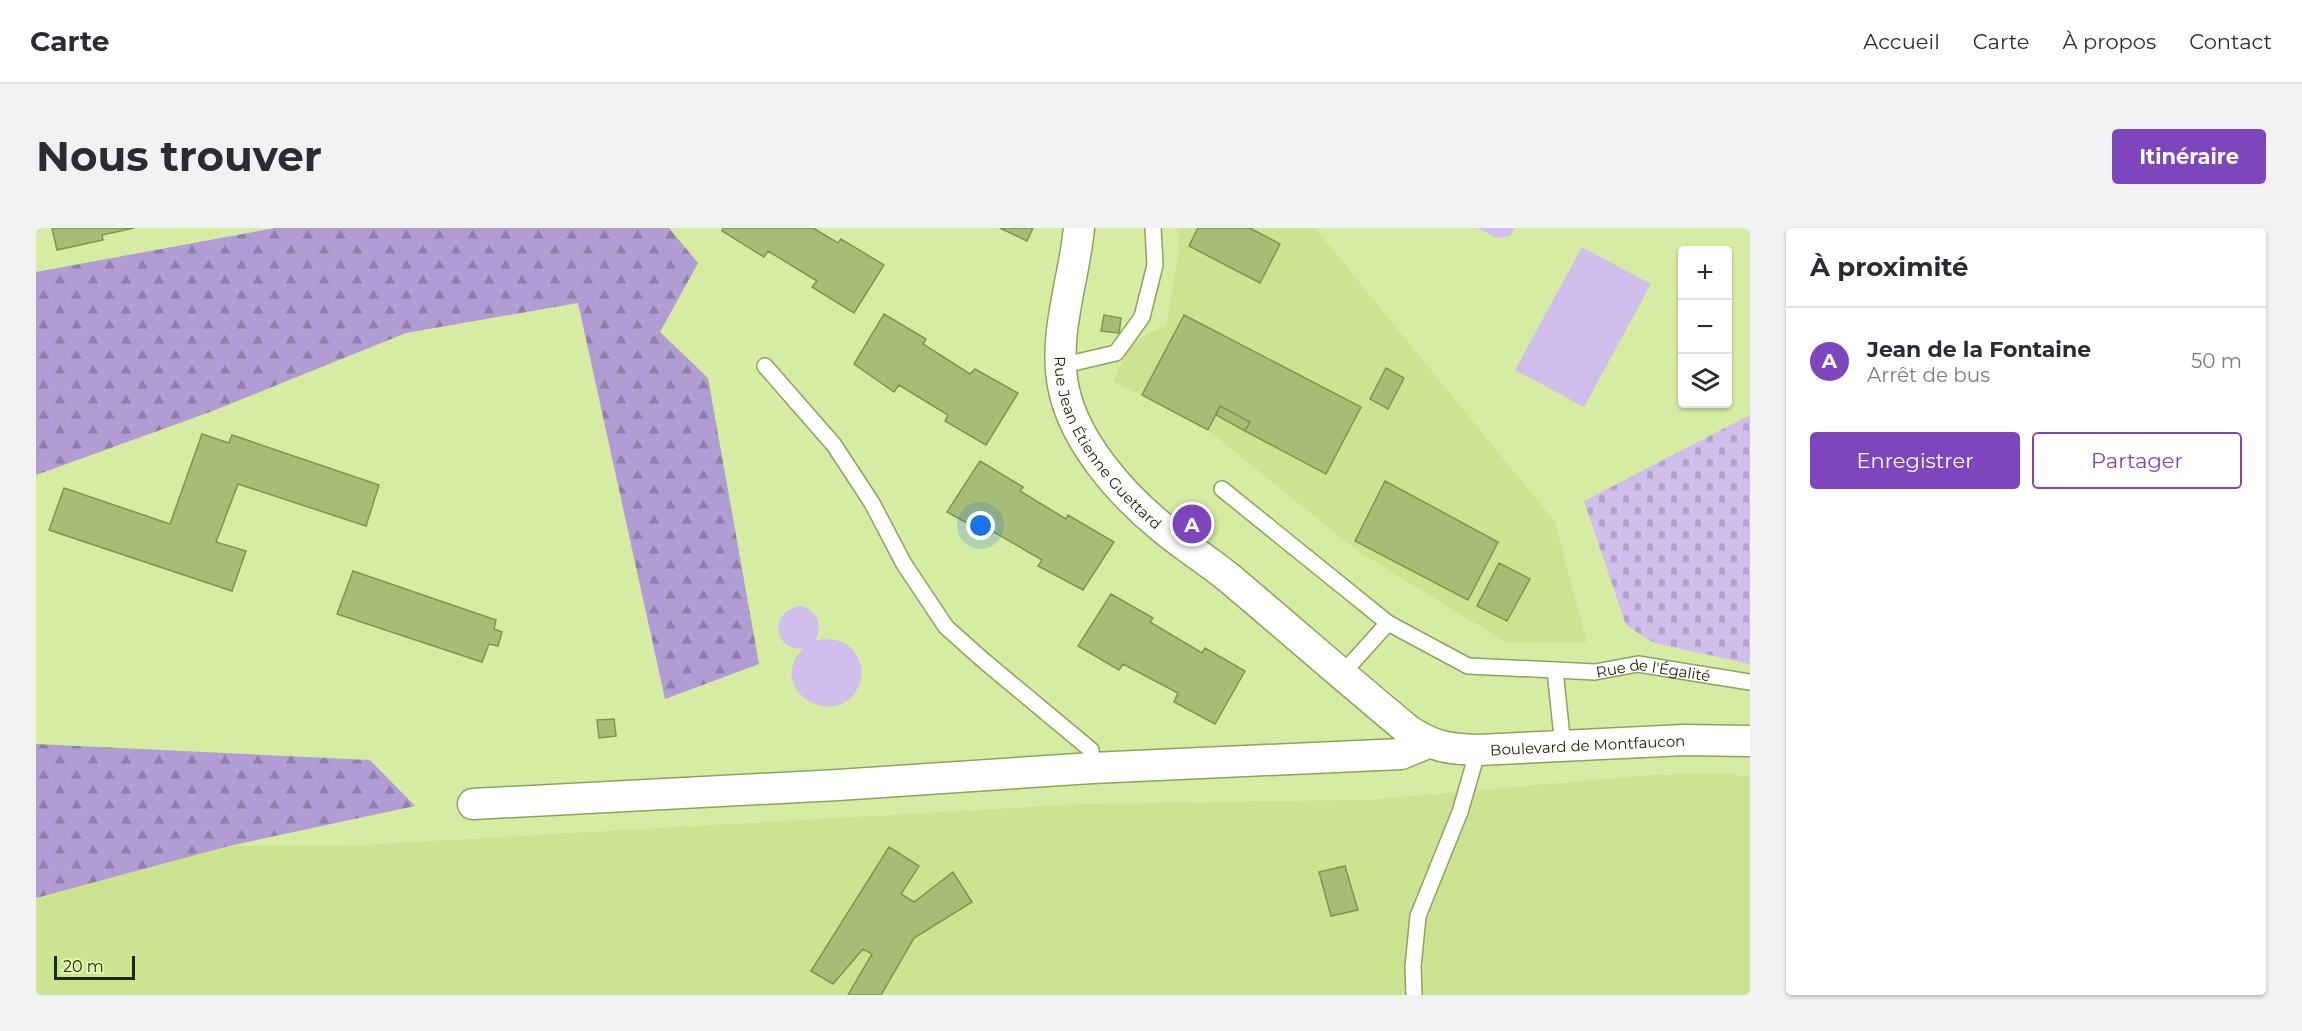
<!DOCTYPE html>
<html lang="fr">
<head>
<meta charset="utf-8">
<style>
	body { margin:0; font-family:Montserrat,sans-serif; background:#f2f2f3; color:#2b2b33 }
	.controls { position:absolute; right:18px; top:18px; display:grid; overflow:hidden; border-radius:6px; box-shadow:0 2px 4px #0004 }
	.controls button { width:54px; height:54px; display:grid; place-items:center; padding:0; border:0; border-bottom:2px solid #e1e1e2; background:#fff; color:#2b2b33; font:30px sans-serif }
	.scale { position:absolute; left:18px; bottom:15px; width:81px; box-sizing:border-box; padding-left:6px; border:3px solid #20280a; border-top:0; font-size:16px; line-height:21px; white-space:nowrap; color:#20280a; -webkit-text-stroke:4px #e3f9af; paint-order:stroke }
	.you { position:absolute; left:945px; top:298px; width:21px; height:21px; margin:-15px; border:4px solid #fff; border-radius:50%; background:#1a73e8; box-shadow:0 0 0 9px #1a73e833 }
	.badge { display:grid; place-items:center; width:39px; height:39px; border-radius:50%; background:#7d46bd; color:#fff; font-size:20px; font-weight:700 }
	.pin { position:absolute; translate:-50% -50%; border:3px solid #fff; box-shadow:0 2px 6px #0006 }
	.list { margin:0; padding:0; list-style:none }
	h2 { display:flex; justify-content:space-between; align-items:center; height:78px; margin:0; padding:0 24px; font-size:26px }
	h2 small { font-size:20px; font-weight:400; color:#7c7c81 }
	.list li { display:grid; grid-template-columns:39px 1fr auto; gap:18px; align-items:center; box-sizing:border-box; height:108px; padding:0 24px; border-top:2px solid #e1e1e2 }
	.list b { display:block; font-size:22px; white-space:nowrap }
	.list p { margin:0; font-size:20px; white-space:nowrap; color:#7c7c81 }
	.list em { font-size:20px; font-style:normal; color:#7c7c81 }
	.actions { display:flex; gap:12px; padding:18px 24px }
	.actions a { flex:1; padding:14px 0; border:2px solid #7d46bd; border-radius:6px; text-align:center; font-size:21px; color:#7d46bd }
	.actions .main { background:#7d46bd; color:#fff }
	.icon { flex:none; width:33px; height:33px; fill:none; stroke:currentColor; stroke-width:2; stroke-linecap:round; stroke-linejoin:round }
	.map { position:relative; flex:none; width:1714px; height:767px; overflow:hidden; border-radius:6px }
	header { display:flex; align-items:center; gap:36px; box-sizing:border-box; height:84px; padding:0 30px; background:#fff; border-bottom:2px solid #e1e1e2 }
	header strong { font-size:28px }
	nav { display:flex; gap:33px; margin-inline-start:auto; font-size:21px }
	.intro { display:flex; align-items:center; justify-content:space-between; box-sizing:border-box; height:144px; padding:0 36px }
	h1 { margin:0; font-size:42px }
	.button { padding:15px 27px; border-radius:6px; background:#7d46bd; color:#fff; font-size:21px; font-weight:700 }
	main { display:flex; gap:36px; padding:0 36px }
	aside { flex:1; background:#fff; border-radius:6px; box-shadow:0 2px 4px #0004 }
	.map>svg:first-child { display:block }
	.built { fill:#cce492 }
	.green { fill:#d0bfec }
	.forest { fill:url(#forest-firs) }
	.cemetery { fill:url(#cemetery-stones) }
	.building { fill:#a7bc74; stroke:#80944d; stroke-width:1.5 }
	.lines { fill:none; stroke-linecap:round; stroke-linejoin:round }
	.lane-casing { stroke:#8fa35c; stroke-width:18 }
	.street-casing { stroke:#8fa35c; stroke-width:33 }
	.lane { stroke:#fff; stroke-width:15 }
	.street { stroke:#fff; stroke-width:30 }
	.labels { text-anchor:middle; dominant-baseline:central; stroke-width:4.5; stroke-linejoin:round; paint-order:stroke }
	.street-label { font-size:15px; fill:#20280a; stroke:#e3f9af }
</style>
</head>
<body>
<header>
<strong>Carte</strong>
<nav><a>Accueil</a><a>Carte</a><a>À propos</a><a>Contact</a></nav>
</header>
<div class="intro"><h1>Nous trouver</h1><a class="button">Itinéraire</a></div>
<main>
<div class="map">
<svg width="1714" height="767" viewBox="0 0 1714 767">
	<defs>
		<pattern id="forest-firs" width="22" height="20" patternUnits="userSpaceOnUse" patternTransform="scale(1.5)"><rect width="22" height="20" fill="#b19cd3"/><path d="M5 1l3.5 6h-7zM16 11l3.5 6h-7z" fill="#907fa9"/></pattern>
		<pattern id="cemetery-stones" width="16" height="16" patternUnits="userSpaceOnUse" patternTransform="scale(1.5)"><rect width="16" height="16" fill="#d0bfec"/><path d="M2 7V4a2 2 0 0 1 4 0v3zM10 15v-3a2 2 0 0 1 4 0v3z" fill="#b2a4c9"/></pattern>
	</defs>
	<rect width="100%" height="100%" fill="#d6eca2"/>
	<path class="built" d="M 1141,0 L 1279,0 L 1519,294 L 1551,414 L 1471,415 L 1320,322 L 1172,202 L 1077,153 L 1097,113 L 1130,97 L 1143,23 Z
		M 1688,545 L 1714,549 L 1714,767 L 0,767 L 0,670 L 193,618 L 308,618 L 1046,576 L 1332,572 L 1613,547 Z"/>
	<path class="green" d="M 1442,0 L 1479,0 L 1474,8 L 1461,10 Z
		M 1546,19 L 1615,56 L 1548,179 L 1479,142 Z
		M 765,378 C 783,384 786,397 780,412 C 794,410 808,411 818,423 C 825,432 827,443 824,454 C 810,501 740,473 759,431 C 761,427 765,423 768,420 C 738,425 731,383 765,378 Z"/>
	<path class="forest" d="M 239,0 L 633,0 L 662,35 L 624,104 L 672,150 L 723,436 L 629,471 L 542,75 L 370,105 L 174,184 L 0,247 L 0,44 Z
		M 0,516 L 334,532 L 379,578 L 193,618 L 0,670 Z"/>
	<path class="cemetery" d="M 1714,187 L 1714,436 L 1618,415 L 1590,397 L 1548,273 Z"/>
	<path class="building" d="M 16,0 L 98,0 L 66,7 L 67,12 L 21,22 Z
		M 687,0 L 777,0 L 802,15 L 805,11 L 848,37 L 818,85 L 776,59 L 781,53 L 732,23 L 728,29 L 686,3 Z
		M 964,0 L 997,0 L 991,13 Z
		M 1162,0 L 1214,0 L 1244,16 L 1224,55 L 1153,18 Z
		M 848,86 L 890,111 L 887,116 L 934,146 L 939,141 L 982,165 L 950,217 L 909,193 L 912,187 L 863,157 L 858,164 L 818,136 Z
		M 1068,87 L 1085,90 L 1083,105 L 1065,103 Z
		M 1148,87 L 1325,179 L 1290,246 L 1209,203 L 1214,194 L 1184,178 L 1172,202 L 1106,167 Z
		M 1350,140 L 1368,150 L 1352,181 L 1334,171 Z
		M 1184,178 L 1214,194 L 1209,203 L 1180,187 Z
		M 166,206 L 193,215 L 196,207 L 343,257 L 330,298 L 202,256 L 180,314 L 210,323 L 196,363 L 13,302 L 28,260 L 134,296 Z
		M 944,233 L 987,259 L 984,263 L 1030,291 L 1032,287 L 1078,314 L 1047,362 L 1002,338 L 1006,332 L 958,304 L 954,308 L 911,284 Z
		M 1349,253 L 1462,314 L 1432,372 L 1319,313 Z
		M 1463,335 L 1494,351 L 1471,393 L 1441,378 Z
		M 317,343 L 460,392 L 458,401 L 466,404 L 462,418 L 453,416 L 446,434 L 301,386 Z
		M 1075,366 L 1117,390 L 1114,394 L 1166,425 L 1169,420 L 1209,443 L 1179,496 L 1138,474 L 1142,465 L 1087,436 L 1083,442 L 1042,418 Z
		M 578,491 L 580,508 L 563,510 L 561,492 Z
		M 853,619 L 883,638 L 865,666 L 878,674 L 917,644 L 936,674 L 878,710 L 845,767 L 812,767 L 836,726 L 827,721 L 797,756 L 775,743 Z
		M 1309,638 L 1322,682 L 1295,688 L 1283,644 Z"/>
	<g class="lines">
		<defs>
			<g id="lane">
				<path d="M 729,138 L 798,217 L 836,275 L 868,336 L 910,399 L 947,432 L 1055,522 L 1056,540"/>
				<path d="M 1024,138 L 1080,125 L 1106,89 L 1119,37 L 1117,0"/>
				<path d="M 1186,261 L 1352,395"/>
				<path id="s1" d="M 1519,442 L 1559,444 L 1602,436 L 1714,454"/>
				<path d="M 1305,447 L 1352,395 L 1432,438 L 1519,442 L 1527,519"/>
				<path d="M 1378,767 L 1377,739 L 1382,688 L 1424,584 L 1442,522"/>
			</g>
			<g id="street">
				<path id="s2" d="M 1043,0 C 1038,53 1016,109 1028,162 C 1039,213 1083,264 1123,297 C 1147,318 1175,334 1199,355 C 1257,404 1314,454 1372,502 C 1398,519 1411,521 1442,522 L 1648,512 L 1714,513"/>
				<path d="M 437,576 L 802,557 L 1056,540 L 1365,526 L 1392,515"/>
			</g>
		</defs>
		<use href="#lane" class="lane-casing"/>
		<use href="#street" class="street-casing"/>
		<use href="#lane" class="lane"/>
		<use href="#street" class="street"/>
	</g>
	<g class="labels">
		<g class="street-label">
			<text stroke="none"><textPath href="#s2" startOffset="231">Rue Jean Étienne Guettard</textPath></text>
			<text stroke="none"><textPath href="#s1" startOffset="99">Rue de l'Égalité</textPath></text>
			<text stroke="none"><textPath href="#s2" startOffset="838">Boulevard de Montfaucon</textPath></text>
		</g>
	</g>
</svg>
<div class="controls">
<button>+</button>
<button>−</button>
<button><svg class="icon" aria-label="layers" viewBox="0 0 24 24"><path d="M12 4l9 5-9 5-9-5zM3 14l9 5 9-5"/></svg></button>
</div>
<div class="scale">20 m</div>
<div class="you"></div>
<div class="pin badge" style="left:1156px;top:296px">A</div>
</div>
<aside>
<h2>À proximité<small></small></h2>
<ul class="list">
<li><span class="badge">A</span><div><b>Jean de la Fontaine</b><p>Arrêt de bus</p></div><em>50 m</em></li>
</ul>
<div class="actions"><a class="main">Enregistrer</a><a>Partager</a></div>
</aside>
</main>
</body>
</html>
